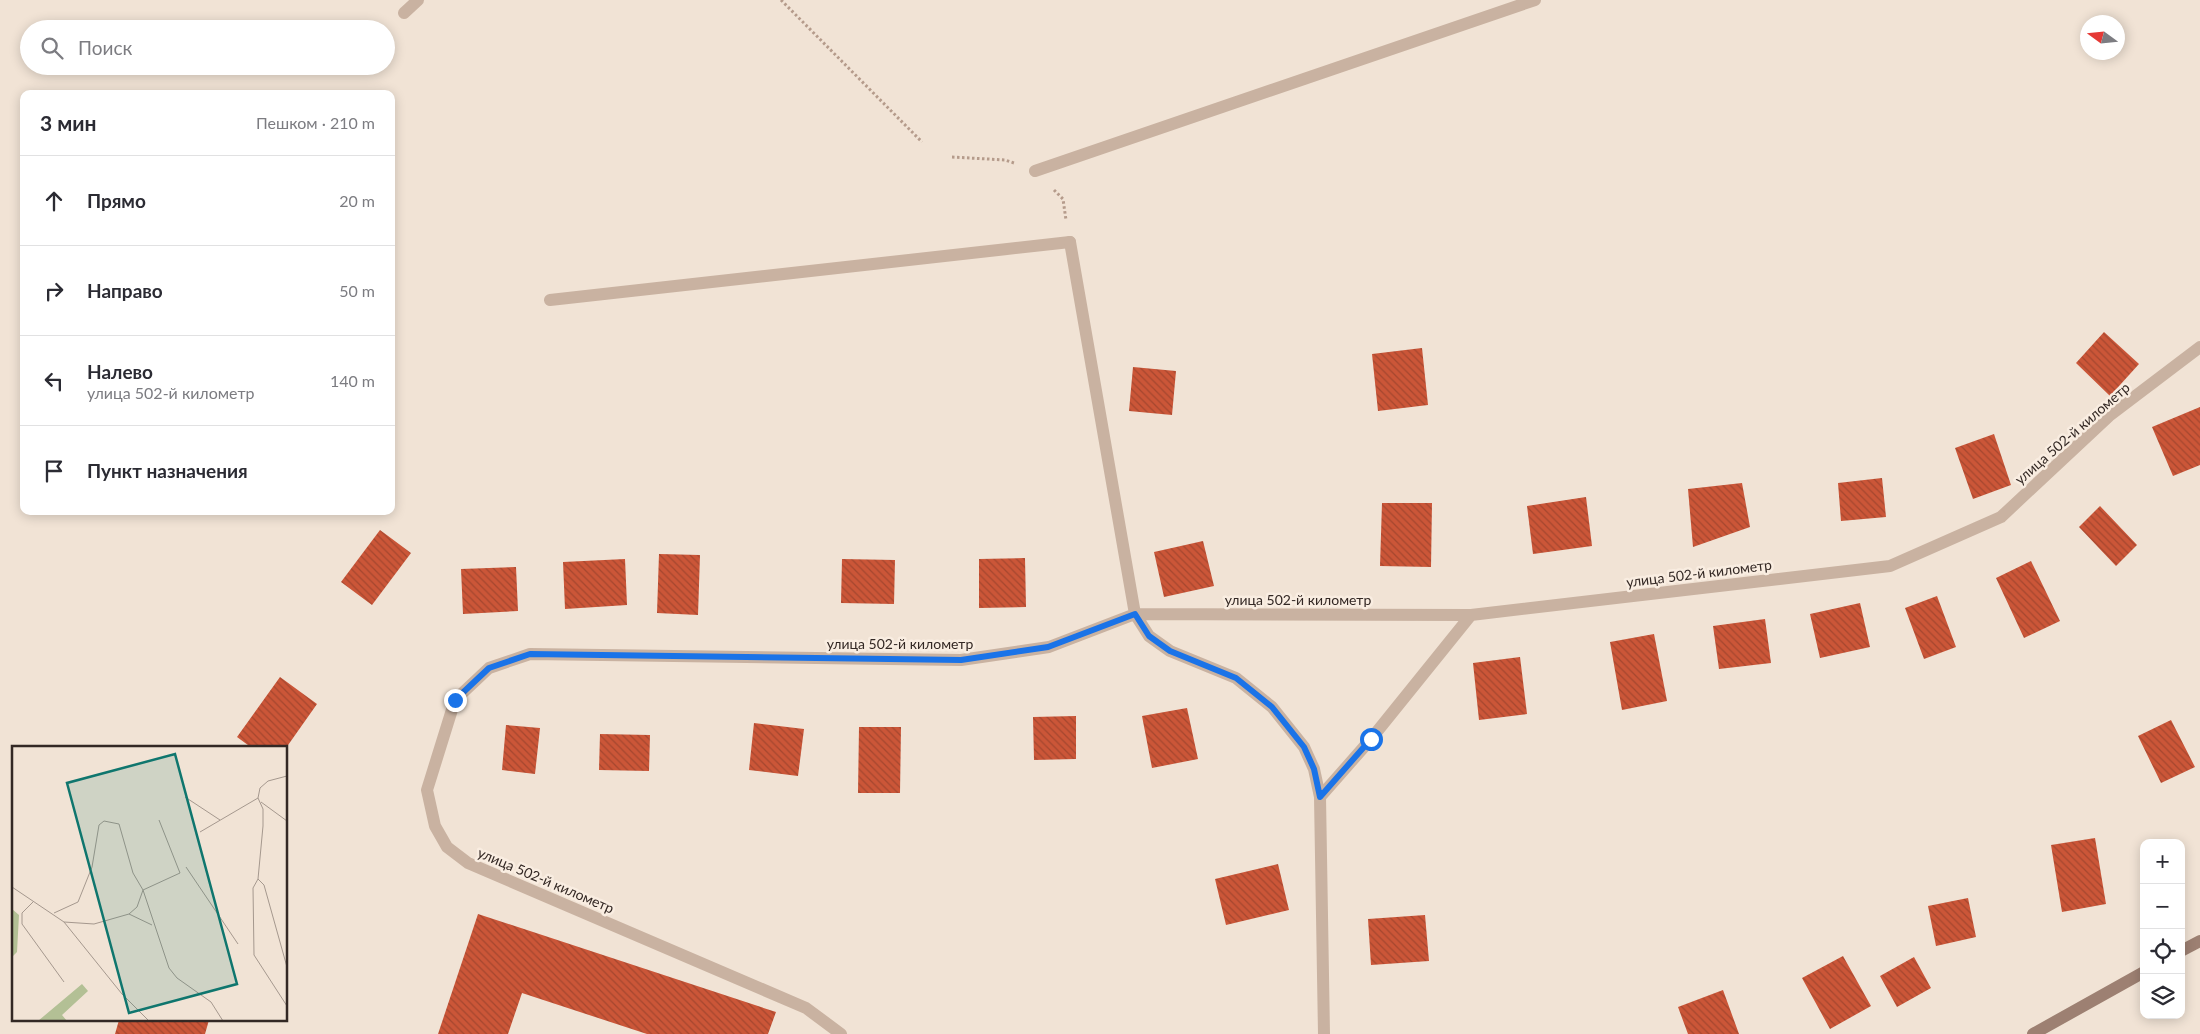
<!DOCTYPE html>
<html lang="ru">
<head>
<meta charset="utf-8">
<style>
	body { margin:0; font-family:Lato,sans-serif; background:#f7f7f7; color:#2b2b33 }
	.controls { position:absolute; right:15px; bottom:15px; display:grid; overflow:hidden; border-radius:10px; box-shadow:0 2px 12px #0003 }
	.controls button { width:45px; height:45px; display:grid; place-items:center; padding:0; border:0; border-bottom:1px solid #e1e1e2; background:#fff; color:#2b2b33; font:25px sans-serif }
	.compass { position:absolute; left:2080px; top:15px; width:45px; height:45px; border-radius:50%; background:#fff; box-shadow:0 2px 12px #0003; rotate:285deg }
	.stop { position:absolute; width:15px; height:15px; margin:-11px; border:4px solid #1a73e8; border-radius:50%; background:#fff }
	.stop.end { background:#1a73e8; border-color:#fff; box-shadow:0 1px 5px #0008 }
	.list { margin:0; padding:0; list-style:none }
	h2 { display:flex; justify-content:space-between; align-items:center; height:65px; margin:0; padding:0 20px; font-size:21px }
	h2 small { font-size:16px; font-weight:400; color:#7c7c81 }
	.list li { display:grid; grid-template-columns:32px 1fr auto; gap:15px; align-items:center; box-sizing:border-box; height:90px; padding:0 20px; border-top:1px solid #e1e1e2 }
	.list b { display:block; font-size:19px; white-space:nowrap }
	.list p { margin:0; font-size:16px; white-space:nowrap; color:#7c7c81 }
	.list em { font-size:16px; font-style:normal; color:#7c7c81 }
	.icon { flex:none; width:28px; height:28px; fill:none; stroke:currentColor; stroke-width:2; stroke-linecap:round; stroke-linejoin:round }
	.map { position:relative; flex:none; width:2200px; height:1034px; overflow:hidden }
	.search { position:absolute; background:#fff; box-shadow:0 2px 12px #0003; left:20px; top:20px; width:375px; height:55px; display:flex; align-items:center; gap:12px; box-sizing:border-box; padding:0 18px; border-radius:28px; color:#7c7c81; font-size:19px }
	.panel { position:absolute; background:#fff; box-shadow:0 2px 12px #0003; left:20px; top:90px; width:375px; height:425px; border-radius:10px }
	.map>svg:first-child { display:block }
	.building { fill:url(#building-back-hatch) }
	.lines { fill:none; stroke-linecap:round; stroke-linejoin:round }
	.path { stroke:#b59b8b; stroke-width:3; stroke-dasharray:2.5 2.5; stroke-linecap:butt }
	.lane { stroke:#c9b2a1; stroke-width:12 }
	.street { stroke:#c9b2a1; stroke-width:12 }
	.secondary { stroke:#9d8072; stroke-width:12 }
	.route { stroke:#1a73e8; stroke-width:6 }
	.labels { text-anchor:middle; dominant-baseline:central; stroke-width:5; stroke-linejoin:round; paint-order:stroke }
	.street-label { font-size:14px; fill:#332824; stroke:#f9ede1 }
	.inset-road { fill:none; stroke:#a5988e; stroke-width:1 }
	.view { fill:#0f766e; fill-opacity:0.15; stroke:#0f766e; stroke-width:2.5 }
	.inset-edge { fill:none; stroke:#332824; stroke-width:2.5 }
</style>
</head>
<body>
<div class="map">
<svg width="2200" height="1034" viewBox="0 0 2200 1034">
	<defs>
		<pattern id="building-back-hatch" width="6" height="6" patternUnits="userSpaceOnUse" patternTransform="scale(1.25)"><rect width="6" height="6" fill="#cb5638"/><path d="M-1 5l2 2M0 0l6 6M5-1l2 2" fill="none" stroke="#a5472f"/></pattern>
	</defs>
	<rect width="100%" height="100%" fill="#f1e3d5"/>
	<path class="building" d="M 2104,332 L 2139,364 L 2110,396 L 2076,363 Z
		M 1422,348 L 1428,405 L 1378,411 L 1372,354 Z
		M 1133,367 L 1176,371 L 1172,415 L 1129,411 Z
		M 2200,407 L 2200,465 L 2173,476 L 2152,427 Z
		M 1994,434 L 2011,485 L 1973,499 L 1955,448 Z
		M 1882,478 L 1886,517 L 1841,521 L 1838,483 Z
		M 1742,483 L 1750,527 L 1693,547 L 1688,489 Z
		M 1586,497 L 1592,546 L 1533,554 L 1527,506 Z
		M 1382,503 L 1432,503 L 1431,567 L 1380,566 Z
		M 2100,506 L 2137,545 L 2116,566 L 2079,527 Z
		M 380,530 L 411,553 L 372,605 L 341,582 Z
		M 1203,541 L 1214,586 L 1164,597 L 1154,552 Z
		M 659,554 L 700,555 L 698,615 L 657,613 Z
		M 1025,558 L 1026,607 L 979,608 L 979,559 Z
		M 625,559 L 627,605 L 565,609 L 563,562 Z
		M 842,559 L 895,560 L 894,604 L 841,603 Z
		M 2031,561 L 2060,621 L 2024,638 L 1996,578 Z
		M 516,567 L 518,611 L 463,614 L 461,569 Z
		M 1937,596 L 1956,647 L 1924,659 L 1905,608 Z
		M 1860,603 L 1870,647 L 1820,658 L 1810,614 Z
		M 1765,619 L 1771,663 L 1719,669 L 1713,626 Z
		M 1654,634 L 1667,701 L 1622,710 L 1610,642 Z
		M 1520,657 L 1527,714 L 1479,720 L 1473,663 Z
		M 280,677 L 317,704 L 286,748 L 252,748 L 237,737 Z
		M 1187,708 L 1198,759 L 1152,768 L 1142,716 Z
		M 1076,716 L 1076,759 L 1034,760 L 1033,717 Z
		M 2171,720 L 2195,767 L 2161,783 L 2138,736 Z
		M 754,723 L 804,729 L 798,776 L 749,770 Z
		M 506,725 L 540,728 L 535,774 L 502,770 Z
		M 859,727 L 901,727 L 900,793 L 858,793 Z
		M 600,734 L 650,735 L 649,771 L 599,770 Z
		M 2095,838 L 2106,904 L 2062,912 L 2051,845 Z
		M 1278,864 L 1289,910 L 1226,925 L 1215,879 Z
		M 1968,898 L 1976,937 L 1936,946 L 1928,906 Z
		M 478,914 L 776,1012 L 768,1034 L 647,1034 L 522,993 L 508,1034 L 438,1034 Z
		M 1425,915 L 1429,961 L 1371,965 L 1368,919 Z
		M 1843,956 L 1871,1006 L 1830,1029 L 1802,978 Z
		M 1914,957 L 1931,988 L 1897,1007 L 1880,976 Z
		M 1723,990 L 1739,1034 L 1688,1034 L 1678,1007 Z
		M 119,1020 L 209,1020 L 205,1034 L 115,1034 Z"/>
	<g class="lines">
		<path class="path" d="M 781,0 L 922,142
			M 952,157 L 1005,160 L 1014,163
			M 1054,190 L 1063,199 L 1066,220"/>
		<path class="lane" d="M 404,13 L 418,0
			M 1035,171 L 1535,0
			M 550,300 L 1070,242"/>
		<path class="street" d="M 1070,242 L 1135,614 L 1149,636 L 1170,651 L 1236,678 L 1272,707 L 1304,747 L 1314,769 L 1320,797 L 1324,1034
			M 1320,797 L 1371,739 L 1471,615
			M 841,1034 L 806,1008 L 468,863 L 447,847 L 435,826 L 427,790 L 455,700 L 489,668 L 530,654 L 961,660 L 1049,647 L 1135,614 L 1471,615 L 1890,566 L 2001,517 L 2109,416 L 2200,347"/>
		<path class="secondary" d="M 2181,951 L 2200,941
			M 2033,1034 L 2144,972"/>
	</g>
	<g class="lines">
		<path class="route" d="M 455,700 L 489,668 L 530,654 L 961,660 L 1048,647 L 1135,614 L 1149,636 L 1170,651 L 1236,678 L 1272,707 L 1304,747 L 1314,769 L 1320,797 L 1371,739"/>
	</g>
	<g class="labels">
		<g class="street-label">
			<text transform="translate(2072 433) rotate(-41)">улица 502-й километр</text>
			<text transform="translate(1699 573) rotate(-7)">улица 502-й километр</text>
			<text x="1298" y="599">улица 502-й километр</text>
			<text x="900" y="643">улица 502-й километр</text>
			<text transform="translate(546 880) rotate(23)">улица 502-й километр</text>
		</g>
	</g>
	<g transform="translate(12 746)">
		<rect width="275" height="275" fill="#f1e3d5"/>
		<path d="M 0,163 L 7,169 L 5,206 L 0,211 ZM 70,238 L 76,245 L 50,269 L 55,275 L 26,275 Z" fill="#b3c095"/>
		<path class="inset-road" d="M 173,51 L 208,74M 246,52 L 251,63 L 251,80 L 246,133 L 252,139 L 275,221M 249,56 L 275,75M 188,86 L 246,52 L 248,42 L 256,35 L 275,30M 174,121 L 226,198M 246,133 L 241,142 L 242,209 L 275,260M 0,141 L 52,176 L 110,248 L 137,275M 22,155 L 10,167 L 10,178 L 52,236M 42,167 L 66,156 L 80,121 L 87,79 L 92,75 L 107,78 L 121,127 L 131,144 L 157,222 L 165,232 L 199,256 L 211,275M 117,168 L 140,179M 52,176 L 82,178 L 117,168 L 125,161 L 131,144 L 168,127 L 147,74"/>
		<path class="view" d="M 163,8 L 225,238 L 117,267 L 55,37 Z"/>
		<rect width="275" height="275" class="inset-edge"/>
	</g>
</svg>
<div class="controls">
<button>+</button>
<button>−</button>
<button><svg class="icon" aria-label="locate" viewBox="0 0 24 24"><circle cx="12" cy="12" r="6"/><path d="M12 2v4M12 18v4M2 12h4M18 12h4"/></svg></button>
<button><svg class="icon" aria-label="layers" viewBox="0 0 24 24"><path d="M12 4l9 5-9 5-9-5zM3 14l9 5 9-5"/></svg></button>
</div>
<svg class="compass" viewBox="-18 -18 36 36"><path d="M0-13l5 13h-10z" fill="#e53935"/><path d="M0 13l5-13h-10z" fill="#7c7c81"/></svg>
<div class="stop" style="left:1371px;top:739px"></div>
<div class="stop end" style="left:455px;top:700px"></div>
<div class="search"><svg class="icon" aria-label="search" viewBox="0 0 24 24"><circle cx="10" cy="10" r="6"/><path d="M15 15l6 6"/></svg>Поиск</div>
<section class="panel">
<h2>3 мин<small>Пешком · 210 m</small></h2>
<ul class="list">
<li><svg class="icon" aria-label="ahead" viewBox="0 0 24 24"><path d="M12 20V5M6 11l6-6 6 6"/></svg><div><b>Прямо</b></div><em>20 m</em></li>
<li><svg class="icon" aria-label="right" viewBox="0 0 24 24"><path d="M7 20v-9h11M14 6l5 5-5 5"/></svg><div><b>Направо</b></div><em>50 m</em></li>
<li><svg class="icon" aria-label="left" viewBox="0 0 24 24"><path d="M17 20v-9H6M10 6l-5 5 5 5"/></svg><div><b>Налево</b><p>улица 502-й километр</p></div><em>140 m</em></li>
<li><svg class="icon" aria-label="arrive" viewBox="0 0 24 24"><path d="M6 21V4h12l-3 4 3 4H6"/></svg><div><b>Пункт назначения</b></div></li>
</ul>
</section>
</div>
</body>
</html>
